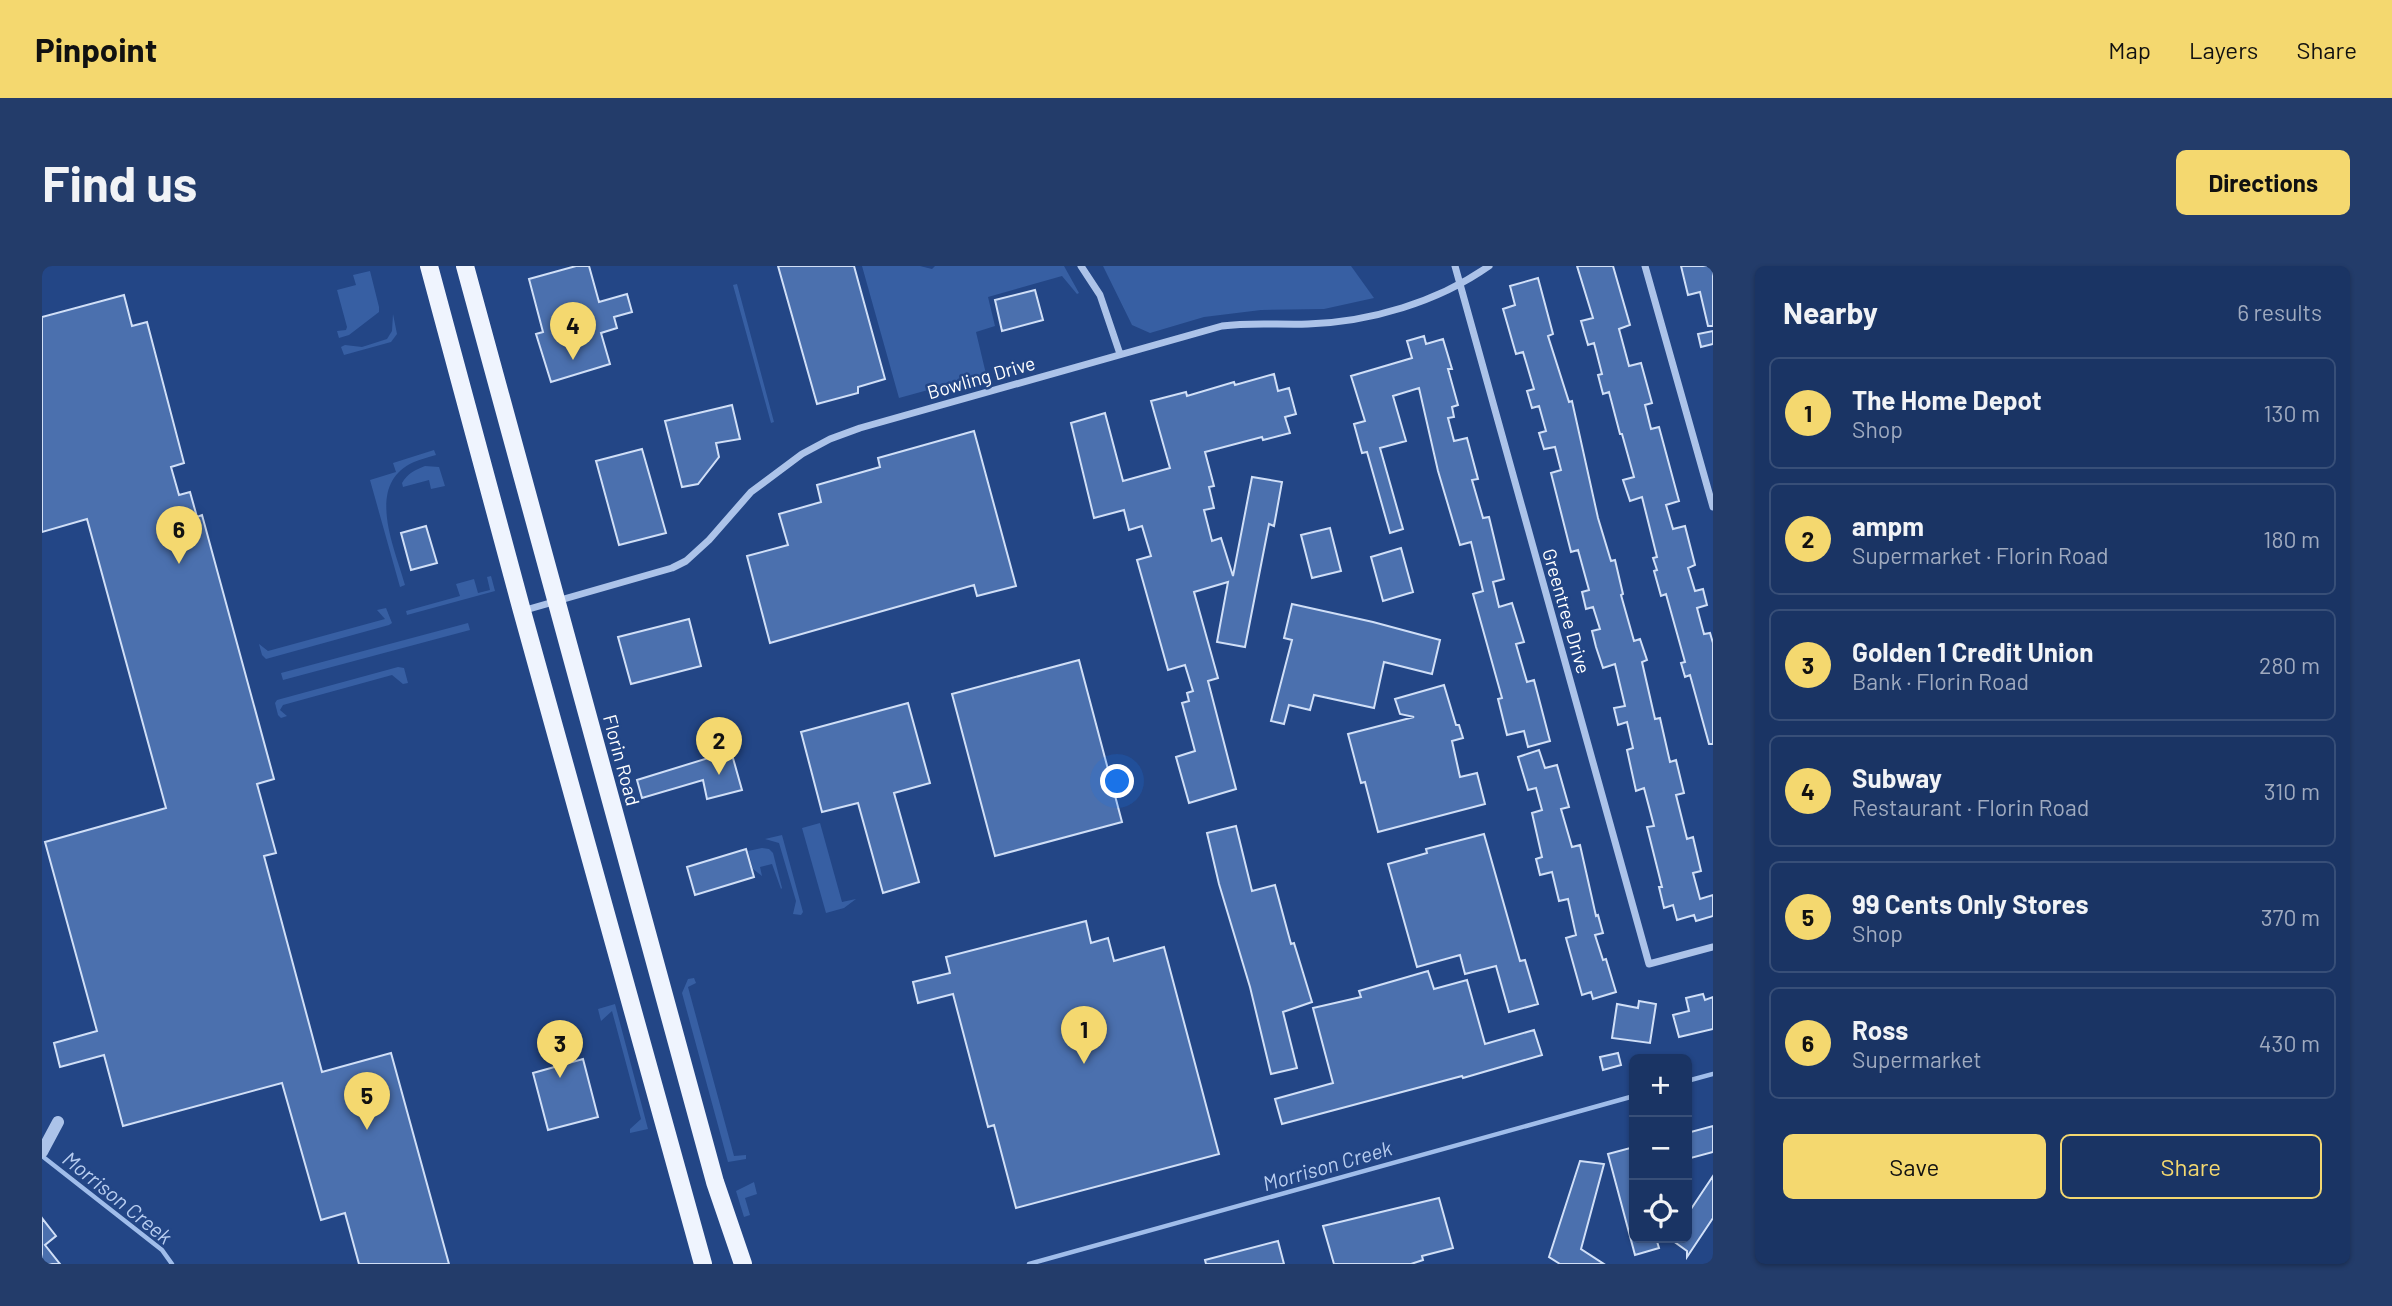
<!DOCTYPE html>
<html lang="en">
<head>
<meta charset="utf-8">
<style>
	body { margin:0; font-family:Barlow,sans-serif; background:#233c6a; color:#f1f3f6 }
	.controls { position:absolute; right:21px; bottom:21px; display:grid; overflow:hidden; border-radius:10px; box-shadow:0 2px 5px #0004 }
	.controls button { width:63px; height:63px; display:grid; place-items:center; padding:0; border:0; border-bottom:2px solid #384f78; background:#1a3464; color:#f1f3f6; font:35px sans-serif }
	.you { position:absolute; left:1076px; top:516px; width:24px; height:24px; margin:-18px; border:5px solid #fff; border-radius:50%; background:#1a73e8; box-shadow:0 0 0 10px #1a73e833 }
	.badge { display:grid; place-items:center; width:46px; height:46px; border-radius:50%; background:#f4d86f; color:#111; font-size:23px; font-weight:700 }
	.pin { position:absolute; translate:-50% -58px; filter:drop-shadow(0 2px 4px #0008) }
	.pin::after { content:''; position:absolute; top:37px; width:24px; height:21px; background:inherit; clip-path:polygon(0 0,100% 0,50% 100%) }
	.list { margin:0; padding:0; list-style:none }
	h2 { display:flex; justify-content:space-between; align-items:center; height:91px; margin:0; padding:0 28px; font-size:30px }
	h2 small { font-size:23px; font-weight:400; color:#9faabf }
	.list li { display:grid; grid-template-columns:46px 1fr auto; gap:21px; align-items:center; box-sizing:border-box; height:112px; margin:0 14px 14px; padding:0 14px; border:2px solid #384f78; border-radius:10px }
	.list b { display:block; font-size:26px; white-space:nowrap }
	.list p { margin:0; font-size:23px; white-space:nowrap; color:#9faabf }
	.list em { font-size:23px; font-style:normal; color:#9faabf }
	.actions { display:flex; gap:14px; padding:21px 28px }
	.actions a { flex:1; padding:16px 0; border:2px solid #f4d86f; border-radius:10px; text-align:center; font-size:24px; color:#f4d86f }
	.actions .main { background:#f4d86f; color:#111 }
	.icon { flex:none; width:38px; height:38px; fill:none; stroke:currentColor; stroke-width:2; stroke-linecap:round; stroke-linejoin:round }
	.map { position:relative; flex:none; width:1671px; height:998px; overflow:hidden; border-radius:10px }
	header { display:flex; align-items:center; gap:42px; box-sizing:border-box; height:98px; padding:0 35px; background:#f4d86f; color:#111 }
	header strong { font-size:33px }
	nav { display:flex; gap:38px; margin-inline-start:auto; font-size:24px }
	.intro { display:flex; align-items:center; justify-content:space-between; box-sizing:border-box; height:168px; padding:0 42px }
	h1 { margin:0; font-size:49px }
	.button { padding:18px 32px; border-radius:10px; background:#f4d86f; color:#111; font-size:24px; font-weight:700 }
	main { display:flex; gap:42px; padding:0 42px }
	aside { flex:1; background:#1a3464; border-radius:10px; box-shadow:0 2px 5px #0004 }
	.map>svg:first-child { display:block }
	.green { fill:#375fa3 }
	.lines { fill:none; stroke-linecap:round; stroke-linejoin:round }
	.stream { stroke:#a0bdea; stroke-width:4.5 }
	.building { fill:#4b70ae; stroke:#d0dff7; stroke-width:2 }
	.minor { stroke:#acc3e9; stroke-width:7 }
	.tertiary { stroke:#acc3e9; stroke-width:12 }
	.primary { stroke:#eff4fe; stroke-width:18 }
	.labels { text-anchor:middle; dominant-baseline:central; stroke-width:5; stroke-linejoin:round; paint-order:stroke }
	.street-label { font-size:19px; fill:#fff; stroke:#234686 }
	.water-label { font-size:21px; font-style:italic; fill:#b8cdf0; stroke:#234686 }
</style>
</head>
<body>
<header>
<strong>Pinpoint</strong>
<nav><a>Map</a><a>Layers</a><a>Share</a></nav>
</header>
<div class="intro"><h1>Find us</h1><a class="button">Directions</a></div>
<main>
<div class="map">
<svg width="1671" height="998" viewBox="0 0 1671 998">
	<rect width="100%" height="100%" fill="#234686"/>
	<path class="green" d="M 820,0 L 878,0 L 890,3 L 893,0 L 1022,0 L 1037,27 L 1035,28 L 1020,10 L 946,31 L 953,60 L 934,66 L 944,108 L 857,132 Z
		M 1061,0 L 1309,0 L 1332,32 L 1282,43 L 1219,44 L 1162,51 L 1108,67 L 1090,59 Z
		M 328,5 L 337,41 L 337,46 L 307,69 L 297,72 L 295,65 L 304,64 L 305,61 L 295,24 L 314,19 L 311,9 Z
		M 695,18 L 732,156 L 729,157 L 691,19 Z
		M 351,48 L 355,68 L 349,76 L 302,89 L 299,81 L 303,79 L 320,81 L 345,73 L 350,65 Z
		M 392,184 L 394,189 C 387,191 379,193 372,196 C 322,218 353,282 363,319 L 358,321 L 328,214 L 354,206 L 351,197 Z
		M 383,200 L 397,201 L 403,220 L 389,223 L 387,214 L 361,221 L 360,217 C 366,207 373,204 383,200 Z
		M 449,310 L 453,325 L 365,349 L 364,345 L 418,330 L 414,318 L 432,313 L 436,327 L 448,324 L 445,311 Z
		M 344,342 L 350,357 L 347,359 L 224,393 L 220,389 L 217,378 L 226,385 L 343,353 L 335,344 Z
		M 426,357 L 428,364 L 241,414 L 239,407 Z
		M 356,401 L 362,402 L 366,417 L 361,418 L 350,409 L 241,439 L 238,444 L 245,450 L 239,452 L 236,449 L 233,437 L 235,434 Z
		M 778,557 L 800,636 L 814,633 L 802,642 L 784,647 L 760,562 Z
		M 740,569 L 761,646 L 759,649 L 751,648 L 754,635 L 737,577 L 723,573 Z
		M 720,582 L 727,583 L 731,587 L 740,622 L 739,623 L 730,598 L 718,601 L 720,610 L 711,603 L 706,585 Z
		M 652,712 L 654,717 L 646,721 L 692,890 L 704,889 L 704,893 L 686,896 L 640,727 L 646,713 Z
		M 573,738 L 606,863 L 588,867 L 588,863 L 599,853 L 570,745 L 559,755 L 556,743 Z
		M 712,916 L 715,928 L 703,932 L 708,949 L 702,951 L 694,925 Z"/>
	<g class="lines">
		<path class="stream" d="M 1645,815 L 1671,808
			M 0,890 L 120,984 L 130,998
			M 987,998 L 1592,830"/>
	</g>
	<path class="building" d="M 534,0 L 547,0 L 557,36 L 585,28 L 590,46 L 572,51 L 575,62 L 559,67 L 568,98 L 509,116 L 494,68 L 501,66 L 487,13 Z
		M 736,0 L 812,0 L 843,113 L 816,121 L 816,127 L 775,138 Z
		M 1535,0 L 1571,0 L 1588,59 L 1577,63 L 1587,100 L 1599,97 L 1610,137 L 1603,139 L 1609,163 L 1617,161 L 1637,235 L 1624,239 L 1631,263 L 1643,260 L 1653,299 L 1646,302 L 1653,325 L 1661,323 L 1665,339 L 1655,342 L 1662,368 L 1668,367 L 1671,377 L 1671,478 L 1667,478 L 1648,409 L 1643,411 L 1639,397 L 1643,396 L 1624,328 L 1619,330 L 1612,305 L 1615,304 L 1611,292 L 1615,291 L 1600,231 L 1588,235 L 1581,214 L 1592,211 L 1580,168 L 1578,168 L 1567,126 L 1561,128 L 1556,109 L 1560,108 L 1552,77 L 1546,79 L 1539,55 L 1551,52 Z
		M 1639,0 L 1671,0 L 1671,60 L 1666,60 L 1658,26 L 1646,29 Z
		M 1496,12 L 1511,68 L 1506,70 L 1527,136 L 1530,135 L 1556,252 L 1569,295 L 1573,294 L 1581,328 L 1579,329 L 1592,375 L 1598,373 L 1605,394 L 1600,396 L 1613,453 L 1618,452 L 1628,496 L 1634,494 L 1642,527 L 1634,529 L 1645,573 L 1651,571 L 1659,605 L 1651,607 L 1658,633 L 1671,629 L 1671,650 L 1654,655 L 1652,649 L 1635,654 L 1631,639 L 1622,642 L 1617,621 L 1620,621 L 1605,561 L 1612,560 L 1602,522 L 1594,525 L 1585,484 L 1591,482 L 1585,456 L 1576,459 L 1572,442 L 1583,440 L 1573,398 L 1561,402 L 1554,381 L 1550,365 L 1558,363 L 1551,341 L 1544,343 L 1540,326 L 1547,324 L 1536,284 L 1529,286 L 1509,207 L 1519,204 L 1513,181 L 1502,183 L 1497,167 L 1504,165 L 1497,140 L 1490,142 L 1485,125 L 1492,123 L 1481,86 L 1474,88 L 1461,43 L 1473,39 L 1468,20 Z
		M 993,24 L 1001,54 L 960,65 L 953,34 Z
		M 82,29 L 90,60 L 105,56 L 142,197 L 129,201 L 137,229 L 148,226 L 155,251 L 160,249 L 232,513 L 215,518 L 234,587 L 222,590 L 280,806 L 349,787 L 407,998 L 317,998 L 303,947 L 279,954 L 240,817 L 81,860 L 62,789 L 18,801 L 12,777 L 55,765 L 3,576 L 124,542 L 45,253 L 0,266 L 0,51 Z
		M 1671,65 L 1671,78 L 1659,81 L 1656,68 Z
		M 1382,70 L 1384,78 L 1401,73 L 1410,103 L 1406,103 L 1416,139 L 1410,141 L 1412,151 L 1406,152 L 1412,175 L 1425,172 L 1436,213 L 1430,214 L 1441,252 L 1447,251 L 1462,313 L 1451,316 L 1457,341 L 1470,337 L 1482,376 L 1474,378 L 1485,416 L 1492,414 L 1508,475 L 1486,481 L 1482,465 L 1465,469 L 1456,433 L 1460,432 L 1431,328 L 1441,325 L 1429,276 L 1418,279 L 1396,205 L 1377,122 L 1351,130 L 1364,175 L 1338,182 L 1361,263 L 1348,267 L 1325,186 L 1320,187 L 1312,158 L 1323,155 L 1309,110 L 1370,92 L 1365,75 Z
		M 1232,108 L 1236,125 L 1247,122 L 1254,148 L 1243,151 L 1248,167 L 1221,174 L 1220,171 L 1163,186 L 1172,220 L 1167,221 L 1172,242 L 1162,244 L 1170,275 L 1179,272 L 1191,310 L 1210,211 L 1240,216 L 1232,260 L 1227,258 L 1203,381 L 1175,376 L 1186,316 L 1152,326 L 1176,412 L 1166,415 L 1194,523 L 1147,537 L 1134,491 L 1153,485 L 1140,437 L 1147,435 L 1145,427 L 1151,425 L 1143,399 L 1126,404 L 1095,294 L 1109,290 L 1100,260 L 1087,264 L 1082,244 L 1052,252 L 1029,157 L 1063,147 L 1081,215 L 1128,202 L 1109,135 L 1144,126 L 1145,130 L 1192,116 L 1193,119 Z
		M 690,139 L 698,173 L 674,177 L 677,191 L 656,218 L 640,221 L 623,155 Z
		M 932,165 L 974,320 L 935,330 L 932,319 L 728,377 L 705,290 L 746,279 L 737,248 L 779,236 L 775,219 L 838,201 L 836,192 Z
		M 600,183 L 624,267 L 577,279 L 554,195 Z
		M 384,260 L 395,297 L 369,304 L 359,267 Z
		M 1288,262 L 1299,305 L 1270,312 L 1259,269 Z
		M 1359,282 L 1371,326 L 1341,335 L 1329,291 Z
		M 1250,338 L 1331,356 L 1398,374 L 1390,408 L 1342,396 L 1332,442 L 1272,429 L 1268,444 L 1247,439 L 1242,458 L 1229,455 L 1250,374 L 1242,372 Z
		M 647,353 L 659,400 L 589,418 L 576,371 Z
		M 1037,394 L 1080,556 L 953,590 L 910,428 Z
		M 1402,419 L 1414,459 L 1417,459 L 1421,472 L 1410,475 L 1418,511 L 1435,507 L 1443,538 L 1336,566 L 1323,516 L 1319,517 L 1306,468 L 1372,451 L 1358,448 L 1353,433 Z
		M 866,437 L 888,517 L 852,527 L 877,616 L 841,627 L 816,537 L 780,546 L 759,466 Z
		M 1497,484 L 1503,502 L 1515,499 L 1527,541 L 1519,543 L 1530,581 L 1538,579 L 1554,650 L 1556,649 L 1561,667 L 1553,669 L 1561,694 L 1564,693 L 1574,726 L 1551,733 L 1549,726 L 1540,729 L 1524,672 L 1534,669 L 1526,633 L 1517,635 L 1510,606 L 1498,609 L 1494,593 L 1500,591 L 1490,547 L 1500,544 L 1494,522 L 1486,524 L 1476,491 Z
		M 689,485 L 700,524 L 665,533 L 661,514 L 600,532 L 595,514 Z
		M 1194,560 L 1210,625 L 1233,619 L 1249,678 L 1252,677 L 1270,736 L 1241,746 L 1255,802 L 1229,808 L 1208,721 L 1177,618 L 1165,567 Z
		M 1442,568 L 1478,695 L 1483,694 L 1496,738 L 1467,746 L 1454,700 L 1423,708 L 1418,689 L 1375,701 L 1346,598 L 1385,587 L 1384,583 Z
		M 704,583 L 712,611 L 653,629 L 645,601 Z
		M 1044,655 L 1049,677 L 1066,672 L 1072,695 L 1122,681 L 1177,888 L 974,942 L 952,859 L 946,861 L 911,728 L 876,737 L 871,716 L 908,707 L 904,691 Z
		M 1386,705 L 1392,723 L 1425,714 L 1443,778 L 1492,764 L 1500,789 L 1421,812 L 1420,810 L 1240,858 L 1233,833 L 1291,817 L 1271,742 L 1319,731 L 1317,725 Z
		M 1661,728 L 1663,734 L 1671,731 L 1671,763 L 1637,771 L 1631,749 L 1647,745 L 1644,732 Z
		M 1597,735 L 1614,738 L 1608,777 L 1570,772 L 1575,738 L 1596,742 Z
		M 1576,787 L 1579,799 L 1561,804 L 1558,791 Z
		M 541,793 L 556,851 L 506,864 L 491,807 Z
		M 1671,860 L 1671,886 L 1645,893 L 1645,867 Z
		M 1592,881 L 1592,972 L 1614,972 L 1617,982 L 1593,989 L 1566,888 Z
		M 1538,895 L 1562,898 L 1539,983 L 1562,998 L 1518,998 L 1507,991 Z
		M 1671,910 L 1671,952 L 1645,991 L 1645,985 L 1627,972 L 1645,972 L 1645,949 Z
		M 1397,932 L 1411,982 L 1380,990 L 1381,994 L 1369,998 L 1292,998 L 1281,960 Z
		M 0,952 L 14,970 L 3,979 L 18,998 L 0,998 Z
		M 1236,975 L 1242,998 L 1164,998 L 1163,994 Z"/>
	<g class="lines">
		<path class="minor" d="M 1039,0 L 1058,29 L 1078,88
			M 1413,0 L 1607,698 L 1671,681
			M 1603,0 L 1671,241
			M 480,345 L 630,302 L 644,295 L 667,274 L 709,226 L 760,188 L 788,173 L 818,162 L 1180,60 C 1209,56 1237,59 1266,58 C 1328,56 1396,36 1447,0"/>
		<path class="tertiary" d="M 0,886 L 16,856"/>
		<path class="primary" d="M 387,0 L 480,345 L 661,998
			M 423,0 L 673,916 L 701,998"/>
	</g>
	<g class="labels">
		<g class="street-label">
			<text transform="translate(939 111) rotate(-16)">Bowling Drive</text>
			<text transform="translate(1525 345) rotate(74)">Greentree Drive</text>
			<text transform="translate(580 494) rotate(75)">Florin Road</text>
		</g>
		<g class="water-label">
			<text transform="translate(1285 899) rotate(-16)">Morrison Creek</text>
			<text transform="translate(76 931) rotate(39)">Morrison Creek</text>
		</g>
	</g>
</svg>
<div class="controls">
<button>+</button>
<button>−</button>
<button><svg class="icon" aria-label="locate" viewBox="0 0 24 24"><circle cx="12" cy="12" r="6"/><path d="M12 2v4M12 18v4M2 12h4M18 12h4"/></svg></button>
</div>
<div class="you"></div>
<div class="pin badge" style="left:1042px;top:798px">1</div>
<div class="pin badge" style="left:677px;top:509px">2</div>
<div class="pin badge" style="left:518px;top:812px">3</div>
<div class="pin badge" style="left:531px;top:94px">4</div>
<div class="pin badge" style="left:325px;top:864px">5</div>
<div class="pin badge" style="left:137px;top:298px">6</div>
</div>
<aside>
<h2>Nearby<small>6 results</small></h2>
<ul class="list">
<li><span class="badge">1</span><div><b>The Home Depot</b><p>Shop</p></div><em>130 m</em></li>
<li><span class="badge">2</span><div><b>ampm</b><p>Supermarket · Florin Road</p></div><em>180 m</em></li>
<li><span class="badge">3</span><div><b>Golden 1 Credit Union</b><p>Bank · Florin Road</p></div><em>280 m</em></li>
<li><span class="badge">4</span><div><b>Subway</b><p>Restaurant · Florin Road</p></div><em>310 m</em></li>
<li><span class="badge">5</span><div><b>99 Cents Only Stores</b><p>Shop</p></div><em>370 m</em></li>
<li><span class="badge">6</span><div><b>Ross</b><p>Supermarket</p></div><em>430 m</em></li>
</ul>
<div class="actions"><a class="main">Save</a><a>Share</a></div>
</aside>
</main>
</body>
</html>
